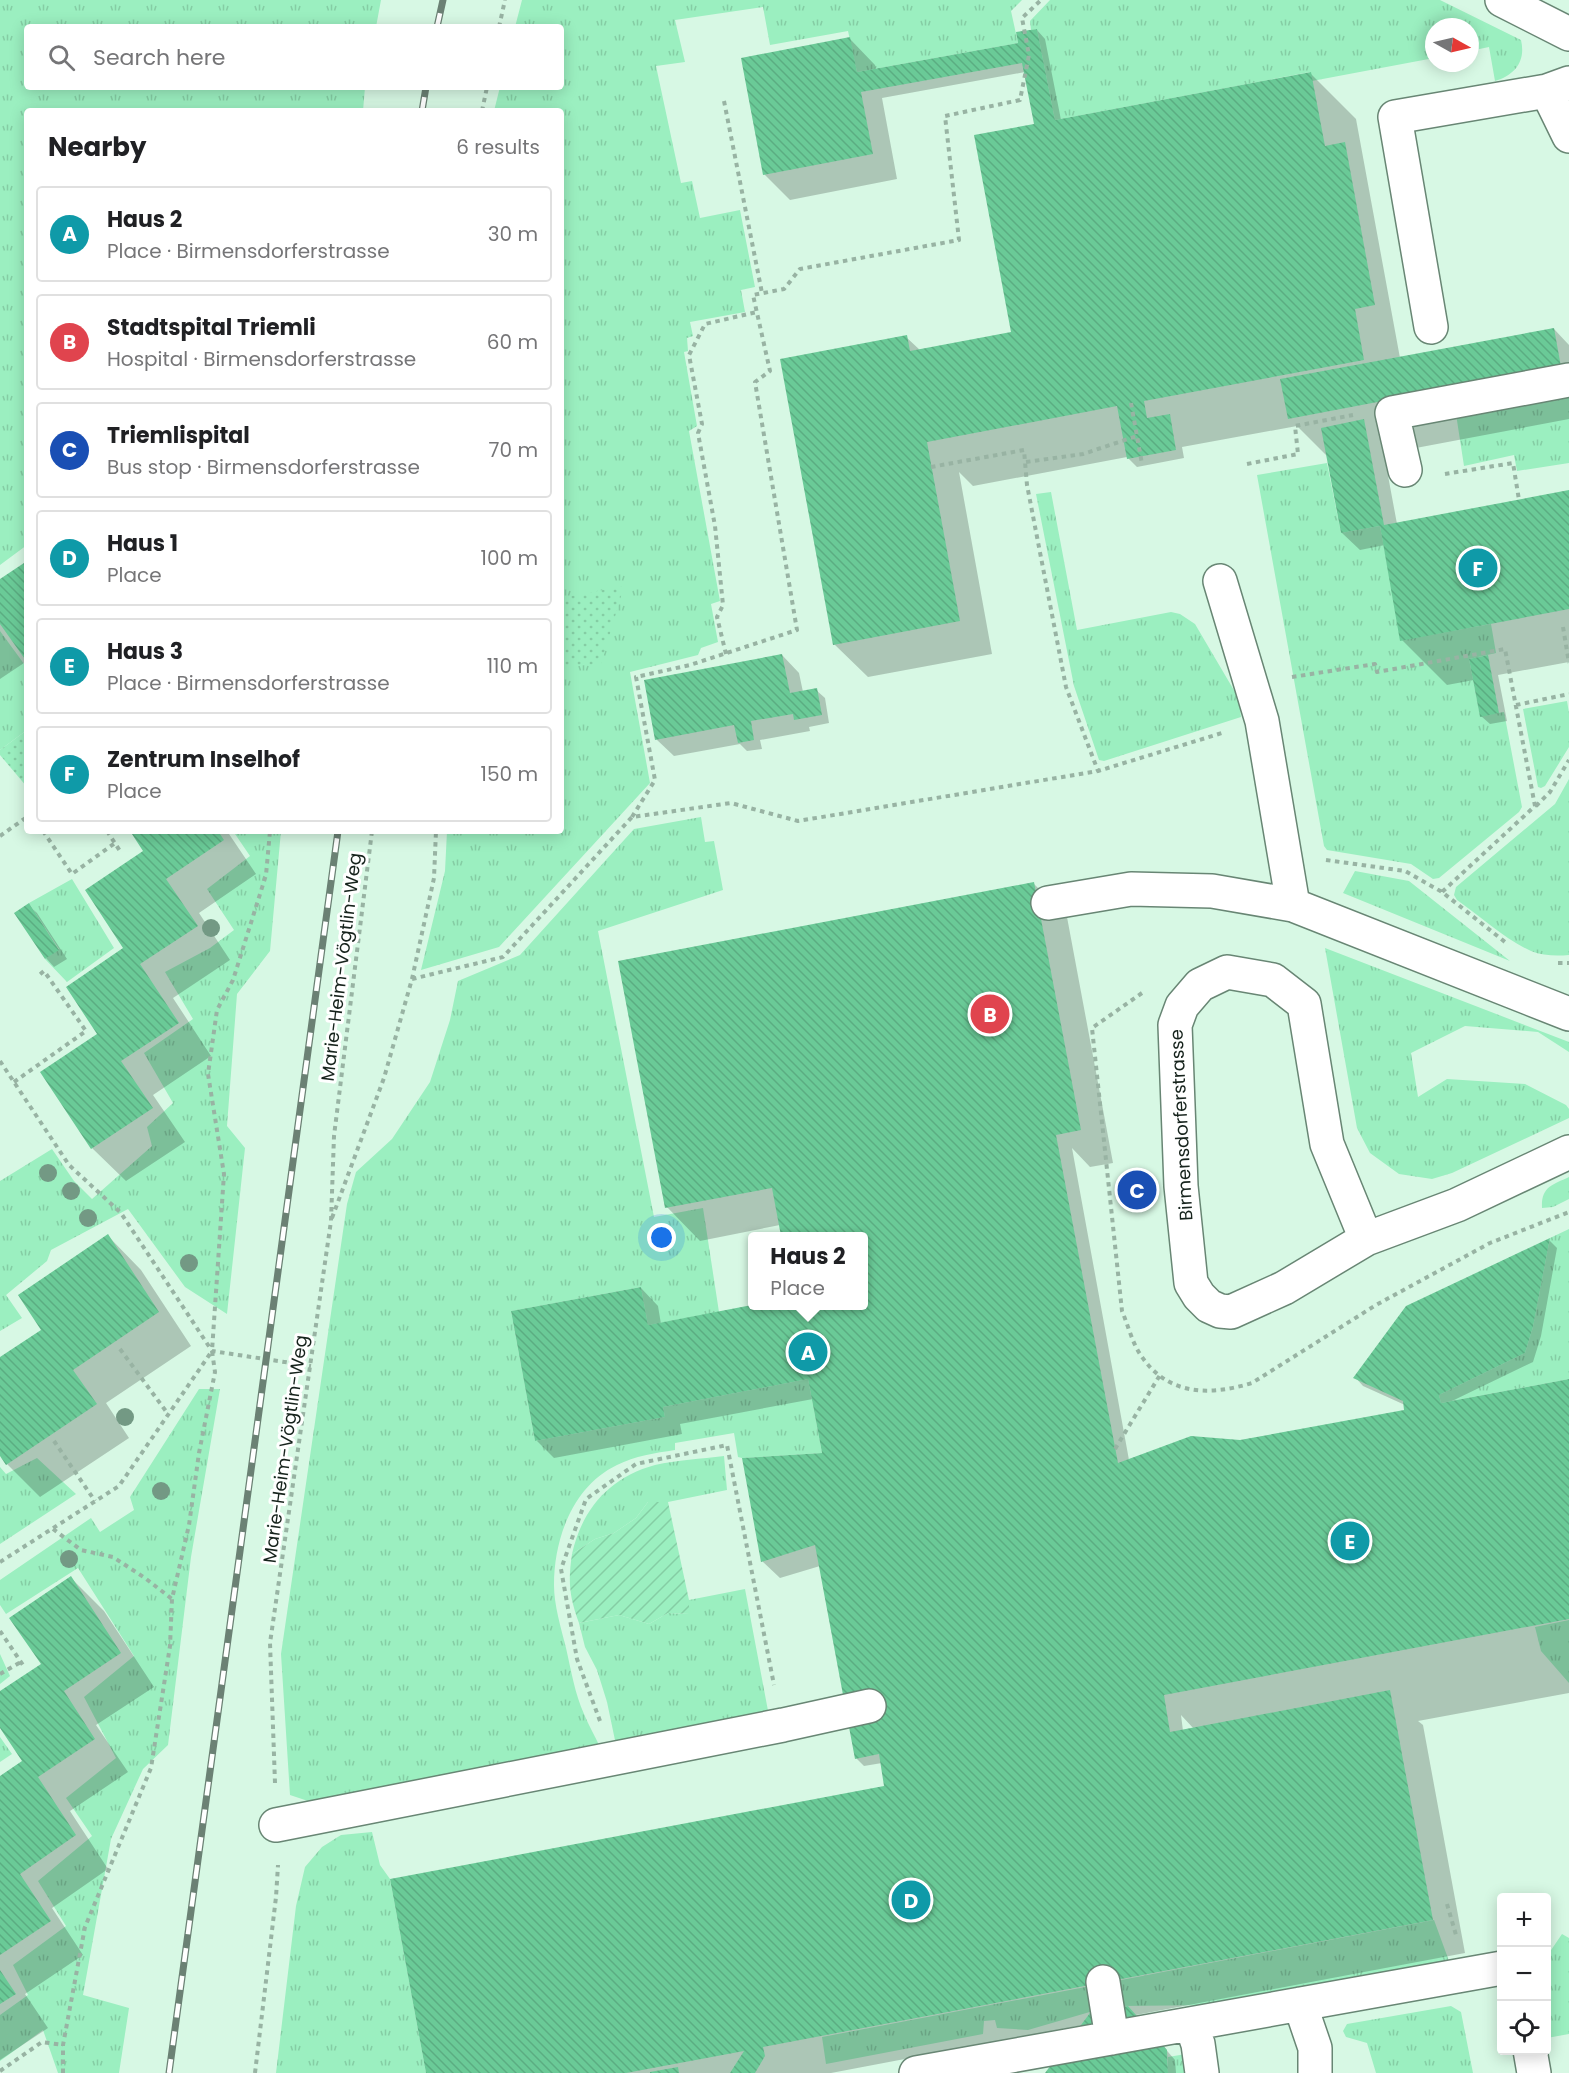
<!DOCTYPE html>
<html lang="en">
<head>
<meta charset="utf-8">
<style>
	body { margin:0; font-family:Poppins,sans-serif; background:#f2f2f2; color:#202124 }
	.controls { position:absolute; right:18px; bottom:18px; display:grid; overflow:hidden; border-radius:6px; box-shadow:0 3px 15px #0003 }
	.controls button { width:54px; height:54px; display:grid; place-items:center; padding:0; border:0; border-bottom:2px solid #e0e0e0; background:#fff; color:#202124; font:30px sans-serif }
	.compass { position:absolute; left:1425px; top:18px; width:54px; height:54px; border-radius:50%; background:#fff; box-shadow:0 3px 15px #0003; rotate:98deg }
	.you { position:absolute; left:662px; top:1238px; width:21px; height:21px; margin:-15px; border:4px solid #fff; border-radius:50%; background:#1a73e8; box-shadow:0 0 0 9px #1a73e833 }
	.badge { display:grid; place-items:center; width:39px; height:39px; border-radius:50%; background:#b12021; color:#fff; font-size:20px; font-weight:700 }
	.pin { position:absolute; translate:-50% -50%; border:3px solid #fff; box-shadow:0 2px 6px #0006 }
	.popup { position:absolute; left:748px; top:1232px; width:120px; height:78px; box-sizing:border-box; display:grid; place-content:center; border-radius:6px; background:#fff; filter:drop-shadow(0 2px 4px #0005); font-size:20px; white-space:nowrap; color:#757577 }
	.popup b { font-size:22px; color:#202124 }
	.popup::after { content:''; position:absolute; left:50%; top:100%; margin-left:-12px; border:12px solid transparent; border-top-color:#fff }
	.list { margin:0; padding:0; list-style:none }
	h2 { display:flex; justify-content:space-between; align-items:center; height:78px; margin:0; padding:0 24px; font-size:26px }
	h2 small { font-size:20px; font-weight:400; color:#757577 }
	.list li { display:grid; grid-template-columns:39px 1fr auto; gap:18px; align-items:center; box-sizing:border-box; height:96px; margin:0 12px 12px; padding:0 12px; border:2px solid #e0e0e0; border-radius:6px }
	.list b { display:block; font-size:22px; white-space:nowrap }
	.list p { margin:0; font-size:20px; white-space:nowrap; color:#757577 }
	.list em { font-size:20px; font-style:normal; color:#757577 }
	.icon { flex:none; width:33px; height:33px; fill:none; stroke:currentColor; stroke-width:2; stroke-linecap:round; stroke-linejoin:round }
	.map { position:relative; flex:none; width:1569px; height:2073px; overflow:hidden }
	.search { position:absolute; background:#fff; box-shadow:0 3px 15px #0003; left:24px; top:24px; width:540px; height:66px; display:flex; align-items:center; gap:15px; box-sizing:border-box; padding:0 21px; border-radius:6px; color:#757577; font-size:22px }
	.panel { position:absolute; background:#fff; box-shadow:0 3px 15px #0003; left:24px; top:108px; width:540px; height:726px; border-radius:6px }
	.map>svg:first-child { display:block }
	.grass { fill:url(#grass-tufts) }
	.park { fill:url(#park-dots) }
	.garden { fill:url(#garden-furrows) }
	.shadow { fill:#0003; fill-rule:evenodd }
	.building { fill:url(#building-back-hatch) }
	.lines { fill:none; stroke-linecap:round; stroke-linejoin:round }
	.minor-casing { stroke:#688674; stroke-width:36 }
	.path { stroke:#98b3a3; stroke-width:4; stroke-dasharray:4.5 4.5; stroke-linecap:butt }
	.minor { stroke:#fff; stroke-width:33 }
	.rail-casing { stroke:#6b8174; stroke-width:7 }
	.rail { stroke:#fff; stroke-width:4.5; stroke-dasharray:14; stroke-linecap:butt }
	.tree { fill:#739984 }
	.labels { text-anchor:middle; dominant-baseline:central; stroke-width:6; stroke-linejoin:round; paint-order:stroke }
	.street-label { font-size:18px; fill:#16231c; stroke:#fff }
</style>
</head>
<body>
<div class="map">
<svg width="1569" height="2073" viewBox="0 0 1569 2073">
	<defs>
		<pattern id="grass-tufts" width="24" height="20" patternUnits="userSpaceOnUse" patternTransform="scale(1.5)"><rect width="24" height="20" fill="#9befc0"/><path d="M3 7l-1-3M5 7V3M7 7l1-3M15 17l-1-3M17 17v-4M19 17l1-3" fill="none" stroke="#85cda4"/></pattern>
		<pattern id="park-dots" width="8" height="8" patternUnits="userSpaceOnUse" patternTransform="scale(1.5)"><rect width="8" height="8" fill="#9befc0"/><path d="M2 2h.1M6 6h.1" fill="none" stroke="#85cda4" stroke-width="1.8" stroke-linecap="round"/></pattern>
		<pattern id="garden-furrows" width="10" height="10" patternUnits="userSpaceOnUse" patternTransform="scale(1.5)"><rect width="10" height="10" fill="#9befc0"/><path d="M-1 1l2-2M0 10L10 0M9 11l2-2" fill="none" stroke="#85cda4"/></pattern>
		<pattern id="building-back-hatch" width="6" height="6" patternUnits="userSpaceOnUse" patternTransform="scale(1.5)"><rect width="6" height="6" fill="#6aca97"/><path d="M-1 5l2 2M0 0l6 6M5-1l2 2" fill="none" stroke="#5bad82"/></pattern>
	</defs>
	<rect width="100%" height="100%" fill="#d7f8e4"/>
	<path class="grass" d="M 0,0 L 381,0 L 376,27 L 27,27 L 27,87 L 365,87 L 363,111 L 27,111 L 27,545 L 0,565 Z
		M 522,0 L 1022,0 L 1011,11 L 1018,43 L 857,72 L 848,31 L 770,45 L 763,7 L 675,20 L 685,62 L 656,66 L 681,183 L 692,181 L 700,218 L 740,210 L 755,287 L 741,290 L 745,312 L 690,322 L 693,336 L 687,338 L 688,351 L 684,352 L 697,426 L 689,431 L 720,601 L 711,604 L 718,642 L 701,648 L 698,655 L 630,672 L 650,783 L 499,947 L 421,970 L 445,871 L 447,831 L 561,831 L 561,111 L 494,111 L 500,87 L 561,87 L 561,27 L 515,27 Z
		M 1050,0 L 1440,0 L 1521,40 C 1526,61 1515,75 1495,81 L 1489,47 L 1470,51 L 1470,27 L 1434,27 L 1434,58 L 1312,81 L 1310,72 L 1055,120 L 1037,29 L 1031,30 L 1030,21 Z
		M 1569,394 L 1569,463 L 1517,471 L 1514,455 L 1464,466 L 1456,414 Z
		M 1327,463 L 1341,533 L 1380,526 L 1401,640 L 1491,624 L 1496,653 L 1469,659 L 1480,716 L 1504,712 L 1522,807 L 1519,812 L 1439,878 L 1433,879 L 1411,864 L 1327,850 L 1324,846 L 1257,475 Z
		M 1051,492 L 1077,630 L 1171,612 L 1180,614 L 1195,624 L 1235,692 L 1239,701 L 1241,717 L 1104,761 L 1099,760 L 1074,686 L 1036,494 Z
		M 0,631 L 27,668 L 27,730 L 0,750 Z
		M 1567,701 L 1569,713 L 1569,747 L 1545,786 L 1541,788 L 1538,787 L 1523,709 Z
		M 1569,779 L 1569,955 C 1557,956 1543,956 1531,951 C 1506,940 1480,916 1457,900 L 1454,895 L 1456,887 L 1555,804 Z
		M 701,817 L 705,842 L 714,841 L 723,890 L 598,931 L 654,1217 L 703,1208 L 719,1312 L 648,1325 L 641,1287 L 511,1311 L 535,1441 L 665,1417 L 663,1407 L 808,1379 L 822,1453 L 742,1458 L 738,1457 L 734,1433 L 675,1443 L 675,1450 C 655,1453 635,1456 617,1465 C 573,1486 554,1538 554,1585 C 554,1605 561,1628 566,1648 C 571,1670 575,1694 584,1714 C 589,1726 595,1736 600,1747 L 320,1805 L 290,1795 L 281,1654 L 347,1204 L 356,1172 L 392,1139 L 430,1082 L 450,1020 L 458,981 L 520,955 L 634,829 Z
		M 233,831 L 281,831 L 270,951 L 237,994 L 227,1126 L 245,1148 L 227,1314 L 185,1287 L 128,1209 L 51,1250 L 47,1261 L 6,1295 L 22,1318 L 0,1331 L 0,1181 L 52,1149 L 74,1181 L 92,1199 L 152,1146 L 147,1127 L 173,1103 L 144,1053 L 193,1019 L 165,972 L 210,948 L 234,930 L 207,889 L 250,856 Z
		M 1355,871 L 1409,881 L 1510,961 L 1343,893 Z
		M 72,879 L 114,948 L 67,982 L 45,959 L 59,949 L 29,903 Z
		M 1325,948 L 1569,1042 L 1569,1052 L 1538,1032 L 1465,1026 L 1411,1053 L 1418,1097 L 1447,1079 L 1525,1084 L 1566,1105 L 1569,1109 L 1569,1118 L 1452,1173 L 1432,1179 L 1399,1174 L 1370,1153 L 1357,1128 Z
		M 1569,1177 L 1569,1199 L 1553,1207 L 1542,1208 C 1541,1187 1552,1185 1569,1177 Z
		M 1569,1229 L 1569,1379 L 1441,1403 L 1439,1395 L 1525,1353 L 1533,1327 L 1550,1238 Z
		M 199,1389 L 220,1389 L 191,1557 L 168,1745 L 143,1769 L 111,1839 L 83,1995 L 129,2008 L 119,2073 L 58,2073 L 43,2030 L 0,2061 L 0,2015 L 28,1995 L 13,1965 L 66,1926 L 38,1881 L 92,1836 L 66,1798 L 116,1758 L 84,1697 L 134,1656 L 78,1568 L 6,1614 L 0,1605 L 0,1580 L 91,1518 L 100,1532 L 134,1510 L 130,1497 Z
		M 724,1456 L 727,1490 L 668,1502 L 648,1502 L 636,1518 L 614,1533 L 595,1539 L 572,1554 C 582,1509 610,1477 655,1465 C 677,1460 701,1459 724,1456 Z
		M 37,1458 L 76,1494 L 0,1544 L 0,1467 L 6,1474 Z
		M 745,1589 L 769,1716 L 616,1745 L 607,1702 L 597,1670 L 585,1647 L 579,1623 L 619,1615 L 649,1624 L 668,1613 L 689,1614 L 689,1600 Z
		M 1569,1620 L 1569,1683 L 1541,1651 L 1535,1627 Z
		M 0,1654 L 10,1676 L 0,1684 Z
		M 0,1737 L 12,1754 L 0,1762 Z
		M 372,1832 L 380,1865 L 390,1879 L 426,2073 L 276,2073 L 296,1906 L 305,1867 L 322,1847 L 341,1835 Z
		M 1434,1920 L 1449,1961 L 1217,2005 L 1120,2006 L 1116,1981 Z
		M 1562,1934 L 1569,1938 L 1569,2034 L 1547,2038 L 1547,1956 Z
		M 1096,1985 L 1100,2009 L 1028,2030 L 997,2028 L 995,2020 L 984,2021 L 983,2034 L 826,2064 L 822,2037 Z
		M 1451,2006 L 1461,2012 L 1473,2073 L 1376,2073 L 1367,2043 L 1346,2037 L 1343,2031 L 1347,2024 Z
		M 1192,2053 L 1197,2073 L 1168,2073 L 1168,2057 Z"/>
	<path class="park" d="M 624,586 L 601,664 L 561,667 L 561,598 Z
		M 27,730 L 27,787 L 0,755 L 0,750 Z"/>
	<path class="garden" d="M 648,1502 L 668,1502 L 689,1600 L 689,1614 L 668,1613 L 649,1624 L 619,1615 L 579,1623 C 569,1596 568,1581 572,1554 L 595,1539 L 614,1533 L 636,1518 Z"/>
	<path class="shadow" d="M 1037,30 L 1045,39 L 1061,120 L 1310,73 L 1356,119 L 1400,358 L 1554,329 L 1569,345 L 1569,419 L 1384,454 L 1397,524 L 1569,491 L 1569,662 L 1498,675 L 1507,721 L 1490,724 L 1481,716 L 1474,680 L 1447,685 L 1402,640 L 1385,545 L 1360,550 L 1342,533 L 1328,457 L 1297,426 L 1182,447 L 1184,458 L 1137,467 L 1127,457 L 973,486 L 959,472 L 992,654 L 868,677 L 834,644 L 906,337 L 921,351 L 1012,333 L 1035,125 L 1025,72 L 882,98 L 897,179 L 790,200 L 764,174 L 850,39 L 875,65 L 876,70 L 1020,44 Z
		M 27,563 L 27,661 L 0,679 L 0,581 Z
		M 782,655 L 799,673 L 803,692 L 816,690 L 825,698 L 829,723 L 809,727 L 810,731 L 760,740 L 762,749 L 747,751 L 740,744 L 674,756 L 656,739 Z
		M 132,831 L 227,831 L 256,874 L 199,913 L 230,960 L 173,998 L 211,1056 L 153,1095 L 185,1142 L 126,1181 L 92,1148 L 42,1073 L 99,1034 L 125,949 L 145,851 Z
		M 1033,883 L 1067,917 L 1113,1163 L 1090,1167 L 1072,1148 L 1129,1460 L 1406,1411 L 1405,1405 L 1363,1386 L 1355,1377 L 1549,1240 L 1557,1248 L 1541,1336 L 1533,1362 L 1452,1401 L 1569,1380 L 1569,1693 L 1418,1721 L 1423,1725 L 1465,1953 L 1136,2015 L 1175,2060 L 1176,2073 L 1047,2073 L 1083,2025 L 831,2073 L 428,2073 L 887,1790 L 882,1763 L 864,1766 L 856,1758 L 820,1566 L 780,1578 L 762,1561 L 824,1454 L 813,1399 L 680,1424 L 682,1434 L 554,1458 L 537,1441 L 641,1288 L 658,1306 L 661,1324 L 759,1306 L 864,1306 L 864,1236 L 782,1236 L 780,1225 L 700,1241 L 667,1207 ZM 1181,1715 L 1194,1729 L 1183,1731 Z
		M 28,905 L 37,913 L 67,959 L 54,967 L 46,958 Z
		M 108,1236 L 141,1270 L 191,1346 L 106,1403 L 129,1438 L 40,1497 L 7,1464 L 0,1453 L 0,1359 L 43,1330 Z
		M 71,1578 L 104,1611 L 154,1687 L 96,1725 L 128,1772 L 70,1811 L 108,1869 L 52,1908 L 83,1955 L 25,1994 L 48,2028 L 0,2060 L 0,1777 L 24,1761 L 0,1726 L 0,1693 L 43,1665 Z"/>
	<path class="building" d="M 1037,29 L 1055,120 L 1311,72 L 1325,146 L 1345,142 L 1375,305 L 1355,309 L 1364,360 L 1144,401 L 1147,418 L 1170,414 L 1176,450 L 1127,459 L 1117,406 L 927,442 L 960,621 L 833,645 L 780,359 L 907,335 L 910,351 L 1011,332 L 974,135 L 1034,124 L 1022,63 L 861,92 L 873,154 L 763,175 L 741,58 L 850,37 L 857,72 L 1018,43 L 1016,32 Z
		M 1554,328 L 1561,367 L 1288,419 L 1280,379 Z
		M 1364,419 L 1384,525 L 1569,490 L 1569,609 L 1400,641 L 1380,526 L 1341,533 L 1321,428 Z
		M 27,561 L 27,662 L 0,624 L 0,579 Z
		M 782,654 L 790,693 L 817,688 L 822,715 L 794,720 L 793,714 L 751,721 L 754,740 L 738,743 L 734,725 L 655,740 L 644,680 Z
		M 1488,655 L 1499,713 L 1480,717 L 1469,659 Z
		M 130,831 L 218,831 L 224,840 L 166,879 L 198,926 L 140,964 L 179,1023 L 121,1061 L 153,1108 L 91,1149 L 40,1072 L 97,1034 L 66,987 L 123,948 L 85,890 L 143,851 Z
		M 1034,882 L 1081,1130 L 1056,1135 L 1118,1463 L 1191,1436 L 1240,1440 L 1404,1410 L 1403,1401 L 1353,1378 L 1406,1306 L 1550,1238 L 1533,1327 L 1525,1353 L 1439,1395 L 1441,1403 L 1569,1379 L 1569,1619 L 1164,1695 L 1170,1732 L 1390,1690 L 1433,1920 L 763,2047 L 765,2056 L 755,2073 L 730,2073 L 744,2051 L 626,2073 L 426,2073 L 390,1879 L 884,1786 L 879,1754 L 855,1759 L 815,1545 L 761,1562 L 742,1458 L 822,1453 L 808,1379 L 663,1407 L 665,1417 L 535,1441 L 511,1311 L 641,1287 L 648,1325 L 752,1305 L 864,1306 L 864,1236 L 781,1236 L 772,1188 L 665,1208 L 618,961 Z
		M 29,903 L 59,950 L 45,959 L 14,913 Z
		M 108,1234 L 159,1312 L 73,1370 L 97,1404 L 6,1465 L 0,1456 L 0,1357 L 41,1330 L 18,1295 Z
		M 71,1576 L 121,1653 L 64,1691 L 95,1739 L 38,1777 L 76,1835 L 20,1874 L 51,1921 L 0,1955 L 0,1776 L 22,1761 L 0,1728 L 0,1691 L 41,1664 L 9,1618 Z
		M 0,1970 L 16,1994 L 0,2004 Z
		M 1128,2006 L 1167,2050 L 1168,2073 L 1045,2073 L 1090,2013 Z
		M 678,2067 L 679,2073 L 650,2073 L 650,2072 Z"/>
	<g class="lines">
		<defs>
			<path id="minor" d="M 1502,0 L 1569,34
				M 1547,91 L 1569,136
				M 1431,327 L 1395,117 L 1547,91 L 1569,83
				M 1405,470 L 1392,413 L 1569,380
				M 1220,581 L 1262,721 L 1293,905 L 1569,1014
				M 1048,903 L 1131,889 L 1212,891 L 1293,905
				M 1366,1239 L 1327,1144 L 1304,1004 L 1273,980 L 1227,972 L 1200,985 L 1182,1006 L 1175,1025 L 1181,1186 L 1191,1283 L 1199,1296 L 1209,1306 L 1220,1311 L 1231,1312 L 1284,1288 L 1366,1239 L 1457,1205 L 1569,1152
				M 276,1825 L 783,1725 L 869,1706
				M 1103,1982 L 1112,2038
				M 1300,2004 L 1315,2048 L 1315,2073
				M 1191,2024 L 1198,2044 L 1202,2073
				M 1530,2050 L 1534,2073
				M 916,2073 L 1502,1968"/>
		</defs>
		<use href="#minor" class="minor-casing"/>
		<path class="path" d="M 499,27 L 505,0
			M 724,101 L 762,293
			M 482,111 L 487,87
			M 1131,403 L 1142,464
			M 1026,462 L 1083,454 L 1137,436
			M 1247,464 L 1298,454 L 1295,426 L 1353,415
			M 931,467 L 1024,450 L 1027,485 L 1066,687 L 1098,771
			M 1445,474 L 1513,463 L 1519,500
			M 1563,627 L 1569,663
			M 726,654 L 717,617 L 723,605 L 715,526 L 698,433 L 702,424 L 689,355 L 705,324 L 757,312
			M 1292,677 L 1375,664 L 1377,672 L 1505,649 L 1535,806 L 1442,892
			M 1516,705 L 1569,694
			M 1536,806 L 1550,792 L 1569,760
			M 632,817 L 655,780 L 636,677 L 690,665 L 797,630 L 755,382 L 770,371 L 753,295 L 784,289 L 800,269 L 959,240 L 945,116 L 1020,100 L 1029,55 L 1022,18 L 1041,0
			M 43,831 L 72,874 L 115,843
			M 107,831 L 120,851
			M 0,836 L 27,817
			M 1326,860 L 1405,871 L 1442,892 L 1505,942
			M 1558,963 L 1569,963
			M 412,979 L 503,957 L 632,817 L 731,803 L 798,821 L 1098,771 L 1222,733
			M 1142,993 L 1092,1028 L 1122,1311 C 1128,1325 1132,1342 1140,1354 C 1167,1396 1209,1396 1252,1383 L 1376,1305 L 1490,1243 L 1569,1212
			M 0,1061 L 69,1165 L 121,1213 L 212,1351 L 311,1366
			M 14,1082 L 86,1031 L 44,971 L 38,976
			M 332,1218 L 384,1078 L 412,979 L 434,878 L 436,831
			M 120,1349 L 168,1414
			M 54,1441 L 95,1501
			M 1115,1449 L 1160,1375
			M 53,1529 L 81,1550 L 113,1557 L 145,1578 L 172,1599
			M 0,1562 L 119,1486 L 212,1351
			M 0,1631 L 25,1668
			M 0,1674 L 21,1662
			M 600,1721 L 577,1659 L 561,1569 L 586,1499 L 636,1464 L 727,1445 L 774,1685
			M 275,1783 L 270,1643 L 331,1221 L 334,1136 L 372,831
			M 1447,1904 L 1456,1935
			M 0,2071 L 42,2042 L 63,2045
			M 63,2073 L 63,2045 L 85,1927 L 151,1768 L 170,1646 L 172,1599 L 189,1525 L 199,1453 L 215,1372 L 212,1351 L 224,1174 L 208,1074 L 217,1010 L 233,980 L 266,875 L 270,831
			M 255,2073 L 276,1897 L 278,1865"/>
		<use href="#minor" class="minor"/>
		<defs>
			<path id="rail" d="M 437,27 L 443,0
				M 422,111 L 426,87
				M 169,2073 L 338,831"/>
		</defs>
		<use href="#rail" class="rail-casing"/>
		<use href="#rail" class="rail"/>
	</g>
	<g class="tree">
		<circle cx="211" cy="928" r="9"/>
		<circle cx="48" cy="1173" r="9"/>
		<circle cx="71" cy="1191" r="9"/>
		<circle cx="88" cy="1218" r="9"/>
		<circle cx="189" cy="1263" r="9"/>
		<circle cx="125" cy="1417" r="9"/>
		<circle cx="161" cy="1491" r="9"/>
		<circle cx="69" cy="1559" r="9"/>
	</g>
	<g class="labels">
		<g class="street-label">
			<text transform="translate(341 967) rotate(-83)">Marie-Heim-Vögtlin-Weg</text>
			<text transform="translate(1181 1125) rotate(-93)">Birmensdorferstrasse</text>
			<text transform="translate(285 1449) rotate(-82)">Marie-Heim-Vögtlin-Weg</text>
		</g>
	</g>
</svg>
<div class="controls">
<button>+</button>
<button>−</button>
<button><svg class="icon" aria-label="locate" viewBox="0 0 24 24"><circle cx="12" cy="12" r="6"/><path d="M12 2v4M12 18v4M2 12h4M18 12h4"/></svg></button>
</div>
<svg class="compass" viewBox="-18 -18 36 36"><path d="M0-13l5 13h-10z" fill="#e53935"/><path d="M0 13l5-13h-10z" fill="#757577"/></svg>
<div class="you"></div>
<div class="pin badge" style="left:808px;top:1352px;background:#0f9aa8">A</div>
<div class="popup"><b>Haus 2</b>Place</div>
<div class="pin badge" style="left:990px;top:1014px;background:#e0444e">B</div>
<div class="pin badge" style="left:1137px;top:1190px;background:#1a4fb4">C</div>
<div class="pin badge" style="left:911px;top:1900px;background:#0f9aa8">D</div>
<div class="pin badge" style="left:1350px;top:1541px;background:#0f9aa8">E</div>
<div class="pin badge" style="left:1478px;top:568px;background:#0f9aa8">F</div>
<div class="search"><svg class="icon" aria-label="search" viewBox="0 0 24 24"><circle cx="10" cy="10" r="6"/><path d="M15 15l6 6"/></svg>Search here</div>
<section class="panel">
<h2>Nearby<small>6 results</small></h2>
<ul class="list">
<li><span class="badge" style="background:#0f9aa8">A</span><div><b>Haus 2</b><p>Place · Birmensdorferstrasse</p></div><em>30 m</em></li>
<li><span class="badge" style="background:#e0444e">B</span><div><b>Stadtspital Triemli</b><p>Hospital · Birmensdorferstrasse</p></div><em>60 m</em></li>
<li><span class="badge" style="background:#1a4fb4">C</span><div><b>Triemlispital</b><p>Bus stop · Birmensdorferstrasse</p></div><em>70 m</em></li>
<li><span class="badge" style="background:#0f9aa8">D</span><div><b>Haus 1</b><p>Place</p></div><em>100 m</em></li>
<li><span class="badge" style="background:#0f9aa8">E</span><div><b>Haus 3</b><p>Place · Birmensdorferstrasse</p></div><em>110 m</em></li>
<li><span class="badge" style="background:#0f9aa8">F</span><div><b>Zentrum Inselhof</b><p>Place</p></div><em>150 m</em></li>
</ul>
</section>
</div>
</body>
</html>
